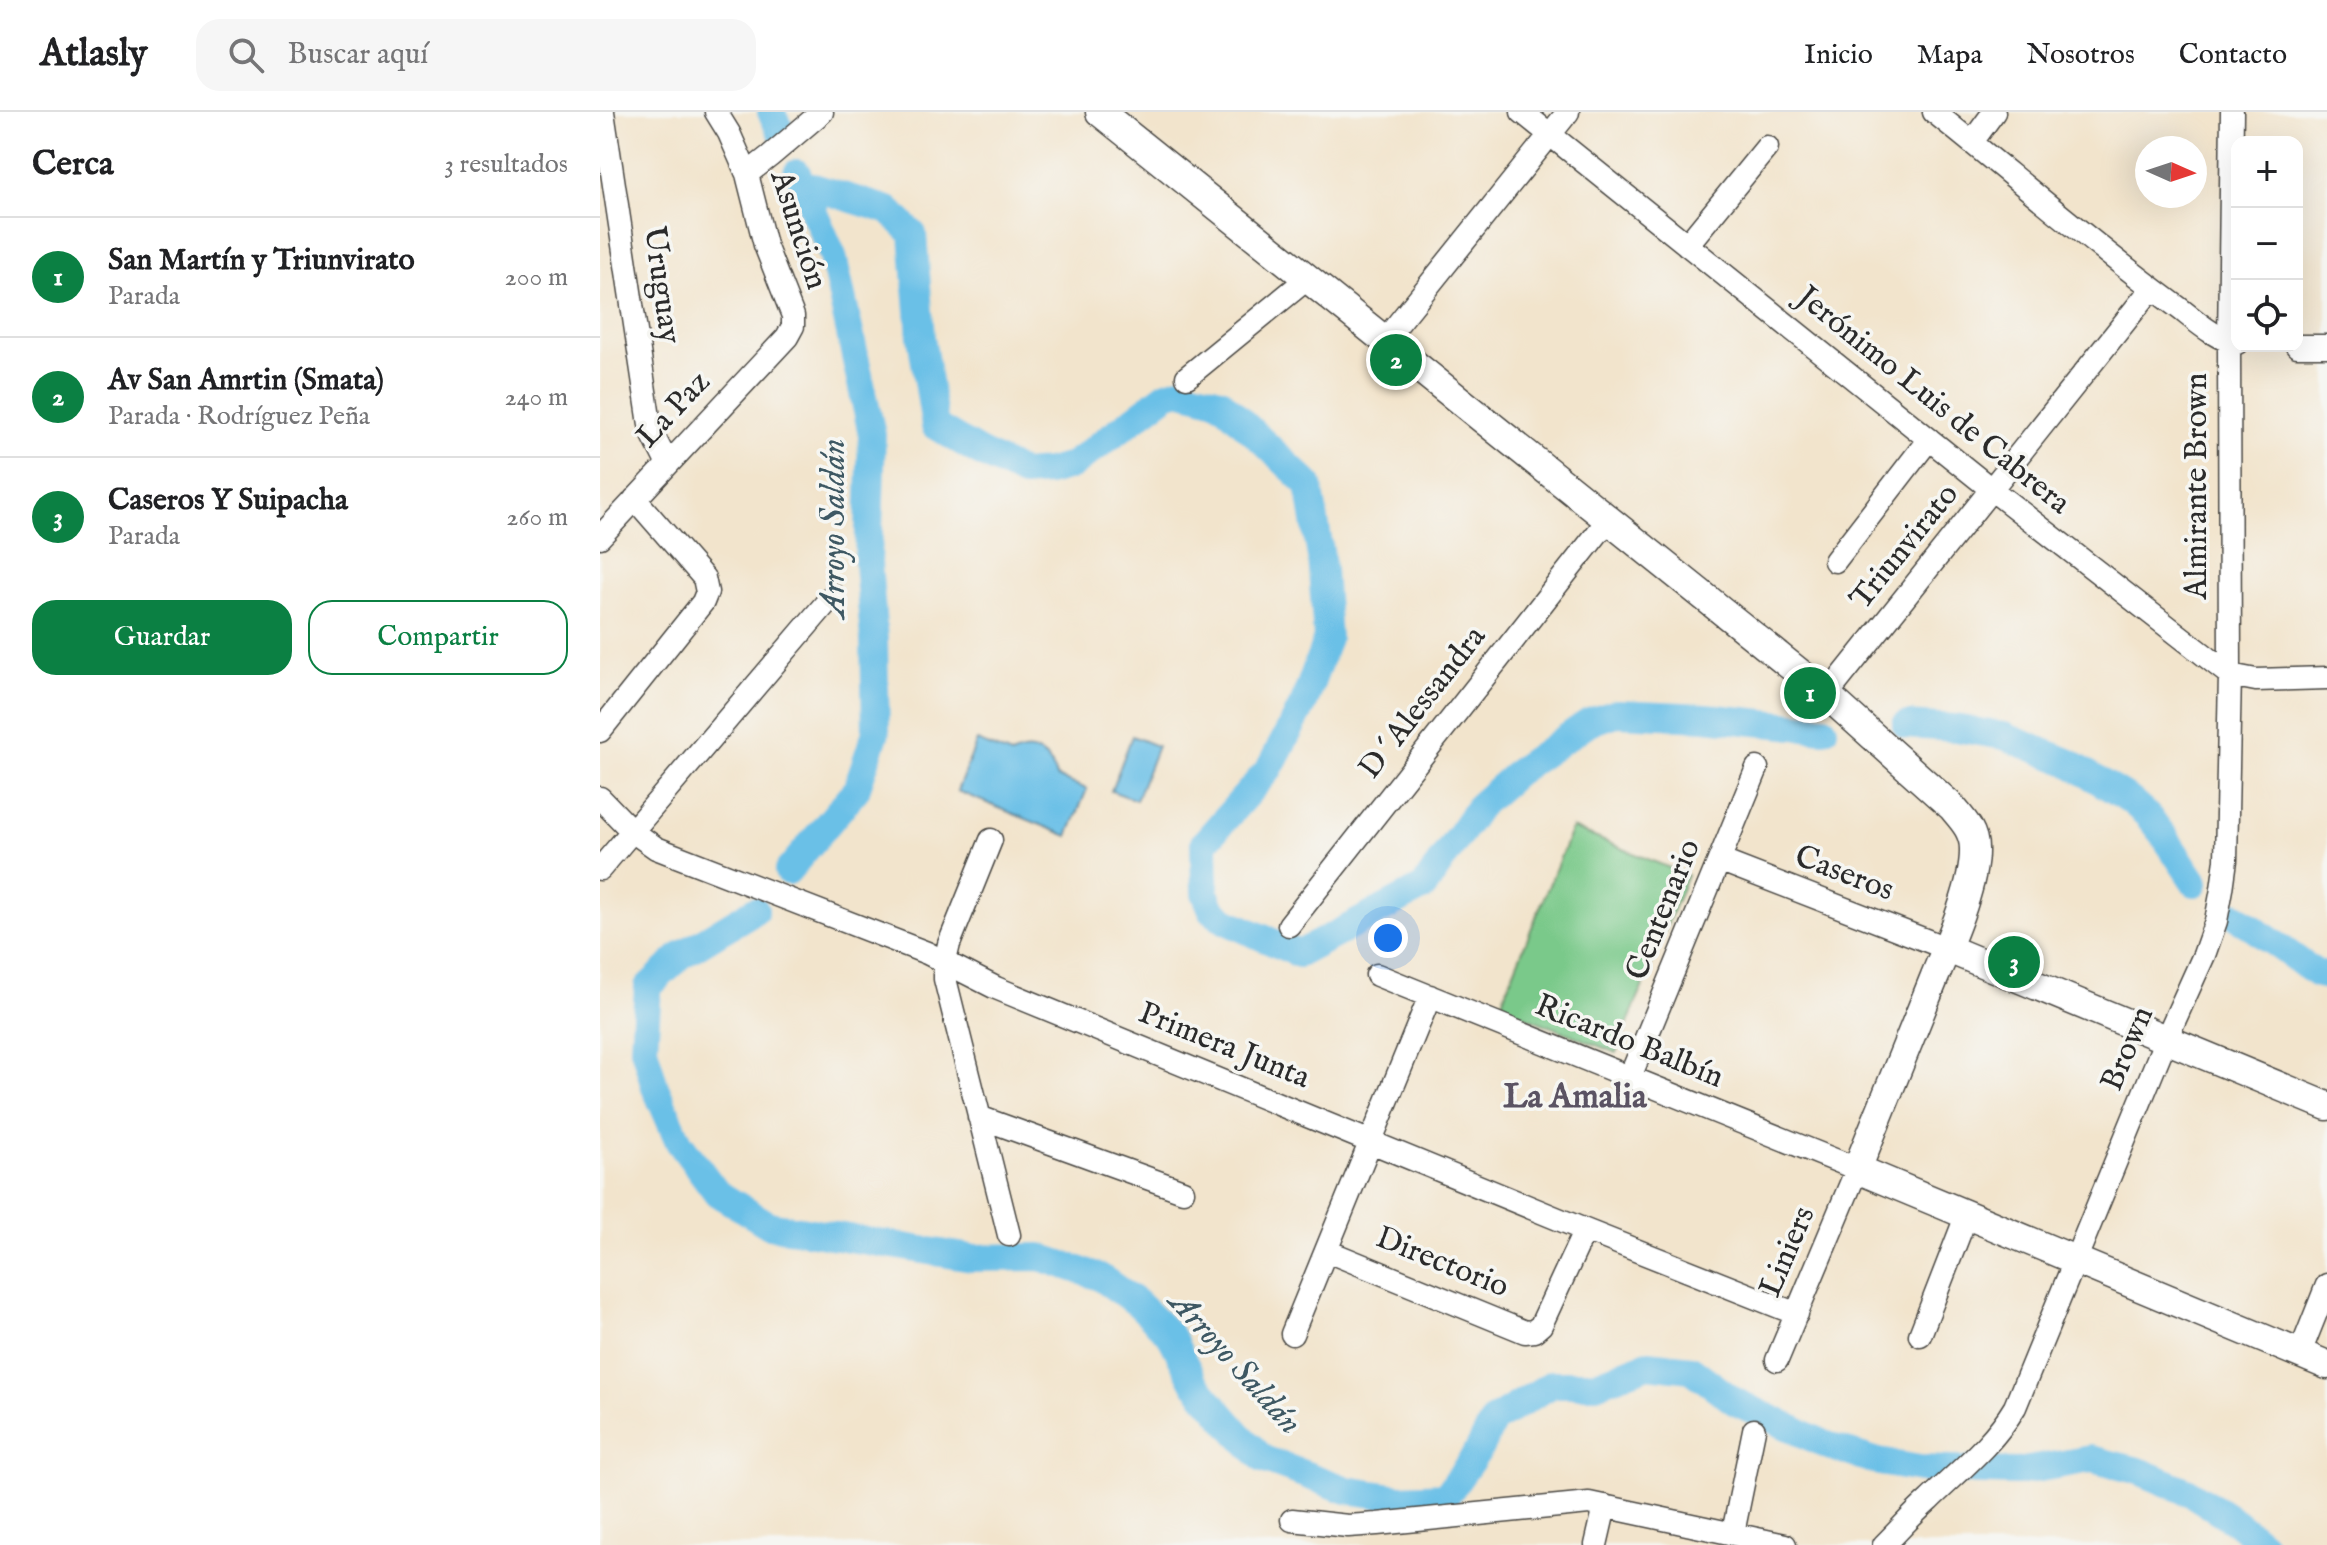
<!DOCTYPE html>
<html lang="es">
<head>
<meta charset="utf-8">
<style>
	body { margin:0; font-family:"IM FELL English",serif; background:#f6f6f6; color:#202124 }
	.controls { position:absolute; right:24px; top:24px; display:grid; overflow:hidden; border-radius:16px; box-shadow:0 8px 32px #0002 }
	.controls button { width:72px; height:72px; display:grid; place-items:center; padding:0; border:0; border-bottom:2px solid #e0e0e0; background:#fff; color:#202124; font:40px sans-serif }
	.compass { position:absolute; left:1535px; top:24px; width:72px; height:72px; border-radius:50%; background:#fff; box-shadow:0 8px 32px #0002; rotate:93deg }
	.you { position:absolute; left:788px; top:826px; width:28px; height:28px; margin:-20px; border:6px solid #fff; border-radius:50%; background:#1a73e8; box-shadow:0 0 0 12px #1a73e833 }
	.badge { display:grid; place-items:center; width:52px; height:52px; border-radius:50%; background:#0b8043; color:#fff; font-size:26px; font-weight:700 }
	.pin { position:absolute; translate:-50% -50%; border:4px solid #fff; box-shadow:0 2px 8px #0006 }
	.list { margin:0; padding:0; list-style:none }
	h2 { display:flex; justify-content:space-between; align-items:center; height:104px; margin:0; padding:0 32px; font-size:34px }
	h2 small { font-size:26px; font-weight:400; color:#757577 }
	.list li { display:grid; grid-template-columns:52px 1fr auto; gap:24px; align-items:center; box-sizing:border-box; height:120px; padding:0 32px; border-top:2px solid #e0e0e0 }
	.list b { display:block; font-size:30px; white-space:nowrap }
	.list p { margin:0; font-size:26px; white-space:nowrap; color:#757577 }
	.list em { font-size:26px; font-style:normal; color:#757577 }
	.actions { display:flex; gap:16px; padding:24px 32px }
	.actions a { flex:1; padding:18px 0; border:2px solid #0b8043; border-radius:24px; text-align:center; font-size:28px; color:#0b8043 }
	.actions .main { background:#0b8043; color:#fff }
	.icon { flex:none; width:44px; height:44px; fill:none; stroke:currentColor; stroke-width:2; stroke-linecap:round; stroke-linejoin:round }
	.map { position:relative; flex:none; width:1727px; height:1433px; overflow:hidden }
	header { display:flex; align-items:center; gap:48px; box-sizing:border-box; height:112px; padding:0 40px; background:#fff; border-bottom:2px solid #e0e0e0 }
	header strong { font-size:38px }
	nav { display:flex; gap:44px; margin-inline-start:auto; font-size:28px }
	.search { width:560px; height:72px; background:#f6f6f6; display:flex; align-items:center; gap:20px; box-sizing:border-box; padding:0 28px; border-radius:24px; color:#757577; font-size:30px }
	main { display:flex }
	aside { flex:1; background:#fff }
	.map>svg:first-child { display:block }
	.green { fill:#7ac98a; stroke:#527a5a; stroke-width:2 }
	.water { fill:#6ac0e7; stroke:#4a7689; stroke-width:2 }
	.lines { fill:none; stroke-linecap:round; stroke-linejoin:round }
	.river { stroke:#6ac0e7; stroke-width:28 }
	.minor-casing { stroke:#494743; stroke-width:25 }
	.major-casing { stroke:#494743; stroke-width:31 }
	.minor { stroke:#fff; stroke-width:22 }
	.major { stroke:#fff; stroke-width:28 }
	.labels { text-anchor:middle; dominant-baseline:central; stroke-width:7; stroke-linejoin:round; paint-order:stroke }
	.street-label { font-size:32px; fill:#2b2b2b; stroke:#f6f6f2 }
	.water-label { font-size:34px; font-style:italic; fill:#3e5863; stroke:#f6f6f2 }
	.neighbourhood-label { font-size:34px; font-weight:bold; fill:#5b5363; stroke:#f6f6f2 }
</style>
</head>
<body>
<header>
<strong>Atlasly</strong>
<div class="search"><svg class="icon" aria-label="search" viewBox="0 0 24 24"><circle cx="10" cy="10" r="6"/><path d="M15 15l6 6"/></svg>Buscar aquí</div>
<nav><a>Inicio</a><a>Mapa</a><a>Nosotros</a><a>Contacto</a></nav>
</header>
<main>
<aside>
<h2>Cerca<small>3 resultados</small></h2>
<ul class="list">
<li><span class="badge">1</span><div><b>San Martín y Triunvirato</b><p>Parada</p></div><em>200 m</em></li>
<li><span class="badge">2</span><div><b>Av San Amrtin (Smata)</b><p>Parada · Rodríguez Peña</p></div><em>240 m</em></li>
<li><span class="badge">3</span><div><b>Caseros Y Suipacha</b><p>Parada</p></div><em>260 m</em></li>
</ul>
<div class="actions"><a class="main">Guardar</a><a>Compartir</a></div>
</aside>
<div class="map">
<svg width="1727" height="1433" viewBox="0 0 1727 1433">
	<rect width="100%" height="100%" fill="#f6f6f2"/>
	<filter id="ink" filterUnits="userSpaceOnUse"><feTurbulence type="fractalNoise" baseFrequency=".0125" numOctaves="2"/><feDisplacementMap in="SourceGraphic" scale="16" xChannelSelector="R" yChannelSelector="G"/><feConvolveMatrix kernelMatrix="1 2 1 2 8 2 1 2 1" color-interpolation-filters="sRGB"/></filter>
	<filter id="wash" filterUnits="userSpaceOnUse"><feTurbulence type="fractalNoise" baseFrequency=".006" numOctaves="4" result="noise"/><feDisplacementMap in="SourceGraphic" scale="32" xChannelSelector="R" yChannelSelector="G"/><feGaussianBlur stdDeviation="1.8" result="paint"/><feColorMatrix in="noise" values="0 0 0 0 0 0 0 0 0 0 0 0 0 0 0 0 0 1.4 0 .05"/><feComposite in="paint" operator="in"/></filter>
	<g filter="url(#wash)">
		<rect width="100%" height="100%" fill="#f2e4cc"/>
		<path class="green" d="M 972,716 L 1087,763 L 1016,941 L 900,894 Z"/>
		<path class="water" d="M 532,624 L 557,634 L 536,688 L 511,679 Z
			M 377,629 L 411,643 C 433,632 451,642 456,665 L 487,677 L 468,724 L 357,679 Z"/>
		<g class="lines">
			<path class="river" d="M 171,0 L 182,22
				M 200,71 L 288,98 L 313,122 L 321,225 L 335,314 L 379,340 L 423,362 L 448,360 L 471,354 L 567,282 L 579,278 L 620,289 L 709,373 L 721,445 L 727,526 L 704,591 L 669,657 L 604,731 L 605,781 L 612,798 L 626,809 L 699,842 L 824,775 L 879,694 L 921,657 L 989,610 L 1017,601 L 1105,605 L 1224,617
				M 1306,613 L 1355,616 L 1404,624 L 1468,650 L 1530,688 L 1547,703 L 1564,724 L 1595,771
				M 188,759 L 256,678 L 276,620 L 274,528 L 268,451 L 272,322 L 233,144 L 197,61
				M 155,798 L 83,842 L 48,875 L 44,936 L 55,975 L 79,1030 L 117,1081 L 169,1113 L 372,1146 L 440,1145 L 500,1165 L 537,1191 L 570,1223 L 594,1270 L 638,1321 L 663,1347 L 747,1378 L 800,1386 L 846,1384 L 878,1339 L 894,1308 L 952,1272 L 996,1272 L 1048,1252 L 1091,1257 L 1134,1289 L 1231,1335 L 1279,1350 L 1320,1357 L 1417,1360 L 1491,1347 L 1539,1359 L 1591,1381 L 1636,1410 L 1664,1433
				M 1635,803 L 1717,862 L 1727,864"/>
		</g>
	</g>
	<g filter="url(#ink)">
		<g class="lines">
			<defs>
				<path id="minor" d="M 3,0 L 51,319 L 67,351
					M 922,0 L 1391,377 L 1630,563 L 1656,568 L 1727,566
					M 1334,0 C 1414,64 1492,132 1575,193 C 1593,206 1614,227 1637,231
					M 1372,30 L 1394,0
					M 147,62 L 170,44 L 222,0
					M 1087,133 L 1167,35
					M 785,228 L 968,0
					M 1697,234 L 1727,234
					M 587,265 L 708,166
					M 0,425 L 187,225 L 193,214 L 193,204 L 165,133 L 147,62 L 129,21 L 116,0
					M 1235,449 L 1329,327
					M 1227,583 L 1552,176
					M 0,619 L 103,490 L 107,480 L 104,466 L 35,387
					M 0,686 L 32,719 L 56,736 L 327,841 L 396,876 L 985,1118 L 1197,1202
					M 391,728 L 349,832 L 345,849 L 345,867 L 409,1123
					M 1119,748 L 1346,836
					M 0,757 L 233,483
					M 689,813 L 1008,408
					M 777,863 L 1257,1057 L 1177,1248
					M 1030,965 L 1157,656
					M 379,1005 L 583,1079
					M 727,1139 L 925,1220 L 934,1219 L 941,1213 L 985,1118
					M 692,1222 L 830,884
					M 1320,1223 L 1367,1102
					M 1700,1241 L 1727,1173
					M 692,1408 L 748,1414 L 777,1412 L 989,1391 L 1185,1433
					M 1133,1421 L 1154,1318
					M 996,1433 L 1005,1394
					M 1284,1433 C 1299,1418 1313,1402 1329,1388 C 1360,1358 1393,1332 1415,1295 L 1566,927 L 1604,843 L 1616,809 L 1622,777 L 1626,748 L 1630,563 L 1629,230 L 1632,0"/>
				<path id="major" d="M 500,0 L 1227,583 L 1352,695 C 1363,708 1374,719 1374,737 C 1375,773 1349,830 1335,864 C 1309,928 1283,993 1257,1057 L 1727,1253
					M 1346,836 L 1727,994"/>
			</defs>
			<use href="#minor" class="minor-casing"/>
			<use href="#major" class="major-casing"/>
			<use href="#minor" class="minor"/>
			<use href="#major" class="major"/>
		</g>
	</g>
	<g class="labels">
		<g class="street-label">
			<text transform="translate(198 118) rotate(72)">Asunción</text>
			<text transform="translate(61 173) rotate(82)">Uruguay</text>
			<text transform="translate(1333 289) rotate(39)">Jerónimo Luis de Cabrera</text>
			<text transform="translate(74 298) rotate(-47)">La Paz</text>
			<text transform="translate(1597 374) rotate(-90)">Almirante Brown</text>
			<text transform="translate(1305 435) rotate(-51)">Triunvirato</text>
			<text transform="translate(823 591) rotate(-52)">D´Alessandra</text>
			<text transform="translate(1244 762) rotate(21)">Caseros</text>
			<text transform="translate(1064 798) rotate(-68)">Centenario</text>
			<text transform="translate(1029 930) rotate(22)">Ricardo Balbín</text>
			<text transform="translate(624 934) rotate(22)">Primera Junta</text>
			<text transform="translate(1528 937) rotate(-67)">Brown</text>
			<text transform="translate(1188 1140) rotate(-67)">Liniers</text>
			<text transform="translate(842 1151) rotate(22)">Directorio</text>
		</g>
		<g class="water-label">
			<text transform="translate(234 416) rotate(-90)">Arroyo Saldán</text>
			<text transform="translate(635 1251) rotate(48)">Arroyo Saldán</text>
		</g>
		<g class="neighbourhood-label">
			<text x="975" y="985">La Amalia</text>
		</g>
	</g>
</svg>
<div class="controls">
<button>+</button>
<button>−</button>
<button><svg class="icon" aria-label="locate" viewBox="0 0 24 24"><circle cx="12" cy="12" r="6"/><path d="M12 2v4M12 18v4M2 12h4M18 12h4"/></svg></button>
</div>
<svg class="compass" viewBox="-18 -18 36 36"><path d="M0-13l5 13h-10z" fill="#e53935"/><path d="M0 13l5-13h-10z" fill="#757577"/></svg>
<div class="you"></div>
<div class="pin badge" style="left:1210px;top:581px">1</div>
<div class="pin badge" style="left:796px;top:248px">2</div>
<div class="pin badge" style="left:1414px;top:850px">3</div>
</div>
</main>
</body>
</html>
